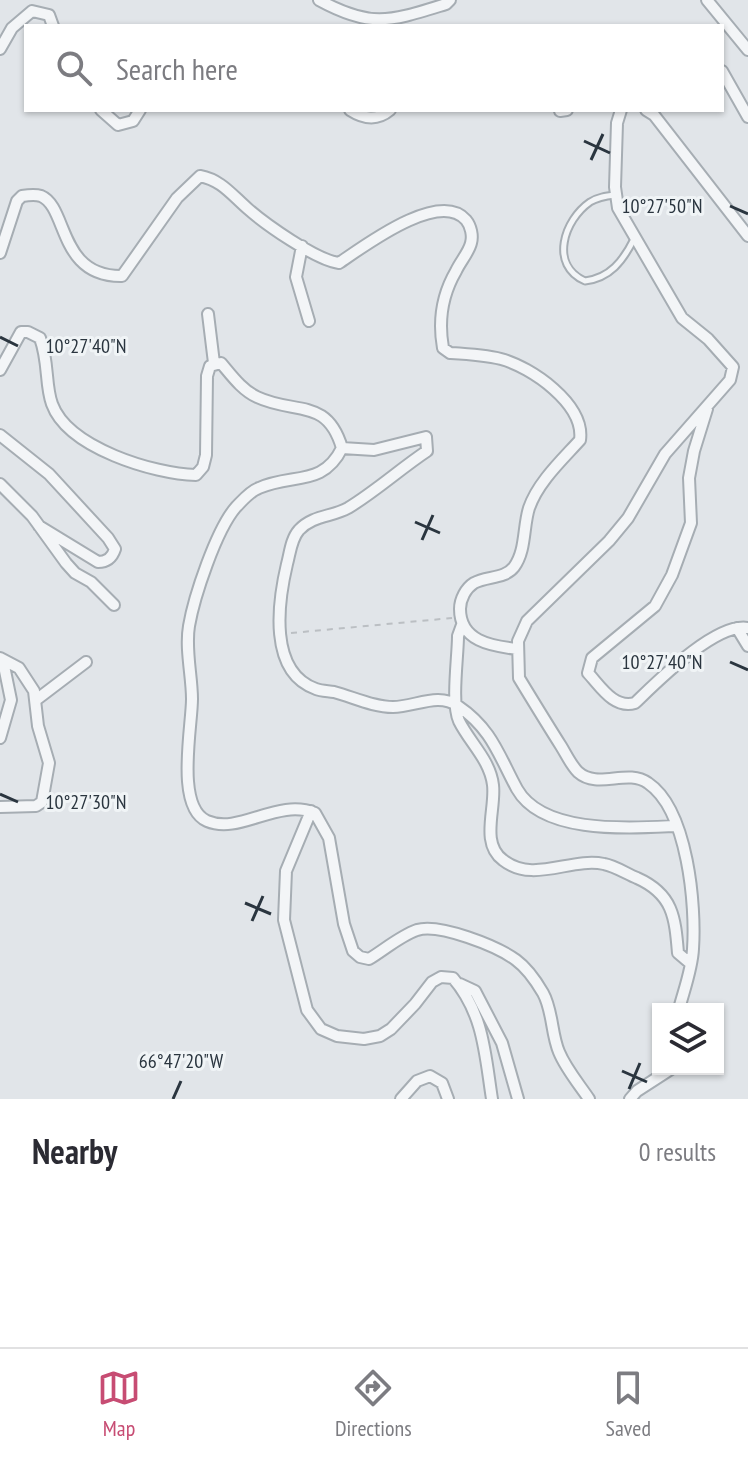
<!DOCTYPE html>
<html lang="en">
<head>
<meta charset="utf-8">
<style>
	body { margin:0; font-family:"PT Sans Narrow",sans-serif; background:#f7f7f7; color:#2b2b33 }
	.controls { position:absolute; right:24px; bottom:24px; display:grid; overflow:hidden; border-radius:0px; box-shadow:0 2px 6px #0004 }
	.controls button { width:72px; height:72px; display:grid; place-items:center; padding:0; border:0; border-bottom:2px solid #e1e1e2; background:#fff; color:#2b2b33; font:40px sans-serif }
	.list { margin:0; padding:0; list-style:none }
	h2 { display:flex; justify-content:space-between; align-items:center; height:104px; margin:0; padding:0 32px; font-size:34px }
	h2 small { font-size:26px; font-weight:400; color:#7c7c81 }
	.icon { flex:none; width:44px; height:44px; fill:none; stroke:currentColor; stroke-width:2; stroke-linecap:round; stroke-linejoin:round }
	.map { position:relative; flex:none; width:748px; height:1099px; overflow:hidden }
	.search { position:absolute; background:#fff; box-shadow:0 2px 6px #0004; left:24px; right:24px; top:24px; height:88px; display:flex; align-items:center; gap:20px; box-sizing:border-box; padding:0 28px; border-radius:0px; color:#7c7c81; font-size:30px }
	.sheet { height:248px; background:#fff }
	nav { display:flex; justify-content:space-around; align-items:center; box-sizing:border-box; height:112px; border-top:2px solid #e1e1e2; background:#fff; font-size:22px; color:#7c7c81 }
	nav a { display:grid; justify-items:center; gap:4px }
	nav .on { color:#c74c73 }
	.map>svg:first-child { display:block }
	.lines { fill:none; stroke-linecap:round; stroke-linejoin:round }
	.service-casing { stroke:#a6adb3; stroke-width:9 }
	.minor-casing { stroke:#a6adb3; stroke-width:14 }
	.path { stroke:#bbbfc3; stroke-width:2; stroke-dasharray:6 6; stroke-linecap:butt }
	.service { stroke:#f3f5f7; stroke-width:5 }
	.minor { stroke:#f3f5f7; stroke-width:10 }
	.ticks { fill:none; stroke:#2a353f; stroke-width:3 }
	.ticks-label { font-size:20px; text-anchor:middle; fill:#2a353f; stroke:#f0f4f6; stroke-width:6; stroke-linejoin:round; paint-order:stroke }
</style>
</head>
<body>
<div class="map">
<svg width="748" height="1099" viewBox="0 0 748 1099">
	<rect width="100%" height="100%" fill="#e1e5e9"/>
	<g class="lines">
		<defs>
			<path id="service" d="M 615,195 C 606,196 598,197 590,202 C 564,220 549,265 585,281 C 610,278 623,261 634,239"/>
			<path id="minor" d="M 319,0 C 372,29 391,21 446,4 L 450,0
				M 707,0 L 748,50
				M 0,49 L 12,28 L 32,11 L 49,15 L 53,26
				M 722,71 L 748,117
				M 101,110 L 118,125 L 133,121 L 140,110
				M 350,110 C 364,119 377,121 390,110
				M 621,110 L 617,123 L 615,187 L 618,208 L 682,318 L 708,339 L 733,367 L 730,380 L 665,454 L 628,518 L 609,541 L 527,621 L 518,641 L 519,678 C 533,701 547,724 561,746 C 566,754 571,765 578,772 C 598,790 627,768 648,783 C 688,810 696,906 693,949 C 692,969 684,990 679,1009
				M 646,110 L 654,115 L 748,236
				M 560,111 L 567,110
				M 302,246 L 296,277 L 309,321
				M 0,253 L 17,201 L 22,196 C 28,195 35,194 41,196 C 68,207 58,277 122,276 L 177,198 L 200,176 C 221,180 231,194 247,208 C 265,224 316,260 339,263 C 363,247 439,189 466,220 C 471,226 473,236 471,243 C 469,252 460,262 456,271 C 442,295 438,320 443,348 L 450,353 C 467,354 485,355 501,359 C 531,367 585,404 580,440 C 562,460 538,482 529,508 C 523,527 526,551 514,567 C 505,579 486,576 474,583 C 466,588 460,599 460,609 C 460,641 491,646 517,649
				M 208,314 L 214,363
				M 0,370 L 21,332 L 28,332 L 40,338 C 49,362 45,385 52,404 C 68,448 154,474 196,475 L 203,467 L 206,455 L 207,376 L 210,366 L 221,363 C 232,376 242,390 257,397 C 295,415 327,397 342,448 C 323,487 292,473 259,488 C 250,491 242,501 236,507 C 216,530 194,597 189,626 C 185,649 192,676 192,699 C 192,727 175,807 207,821 C 240,835 277,798 315,813 L 329,838 L 344,924 L 353,951 L 360,957 L 369,959 C 384,950 400,936 417,930 C 439,923 497,946 516,960 C 527,968 536,981 543,993 C 553,1011 551,1033 559,1052 C 566,1069 579,1084 589,1099
				M 707,409 L 694,451 L 689,478 L 691,523 L 672,575 L 655,606 L 592,658 L 588,673 C 601,687 614,709 635,703 C 657,682 716,622 748,628
				M 0,435 L 49,474 L 108,538 L 115,549 C 112,558 107,562 98,562 L 39,526
				M 342,448 L 374,450 L 426,437 L 427,451 C 400,469 376,491 348,508 C 332,517 313,515 299,530 C 291,539 290,553 287,564 C 278,602 268,672 316,689 C 321,691 328,691 334,692 C 353,697 373,707 393,707 C 415,707 438,692 458,706 C 492,729 499,756 517,789 C 543,835 631,828 676,826
				M 0,484 L 32,516 L 66,563 L 75,573 L 91,582 L 114,605
				M 462,625 L 458,636 C 458,657 451,703 459,721 C 470,743 490,760 493,785 C 496,809 480,843 503,860 C 533,884 571,857 604,864 C 615,866 627,874 637,878 C 673,894 675,917 678,953 L 691,964
				M 737,628 L 748,646
				M 0,658 L 19,668 L 34,691 L 38,726 L 49,763 L 42,802 L 36,806 L 0,807
				M 36,700 L 86,662
				M 0,738 L 11,700 L 3,661
				M 311,811 L 286,871 L 284,920 L 307,1010 L 321,1029 L 337,1036 L 364,1039 L 380,1036 L 391,1029 L 415,1004 L 432,982 L 441,977 L 453,978 C 484,1014 485,1055 492,1099
				M 460,984 L 475,991 L 502,1043 L 518,1099
				M 401,1099 L 417,1081 L 430,1076 L 442,1083 L 448,1099
				M 630,1099 L 637,1091 L 671,1069"/>
		</defs>
		<use href="#service" class="service-casing"/>
		<use href="#minor" class="minor-casing"/>
		<path class="path" d="M 291,633 L 452,618"/>
		<use href="#service" class="service"/>
		<use href="#minor" class="minor"/>
	</g>
	<path class="ticks" d="M 584,141 L 610,153M 591,160 L 603,134M 730,206 L 748,214M 0,337 L 18,346M 415,522 L 440,533M 422,540 L 433,515M 730,662 L 748,670M 0,794 L 18,802M 245,903 L 271,914M 252,921 L 263,896M 622,1071 L 647,1082M 629,1089 L 640,1063M 173,1099 L 181,1081"/>
	<g class="ticks-label">
		<text x="662" y="213">10°27'50"N</text>
		<text x="86" y="353">10°27'40"N</text>
		<text x="662" y="669">10°27'40"N</text>
		<text x="86" y="809">10°27'30"N</text>
		<text x="181" y="1068">66°47'20"W</text>
	</g>
</svg>
<div class="controls">
<button><svg class="icon" aria-label="layers" viewBox="0 0 24 24"><path d="M12 4l9 5-9 5-9-5zM3 14l9 5 9-5"/></svg></button>
</div>
<div class="search"><svg class="icon" aria-label="search" viewBox="0 0 24 24"><circle cx="10" cy="10" r="6"/><path d="M15 15l6 6"/></svg>Search here</div>
</div>
<section class="sheet">
<h2>Nearby<small>0 results</small></h2>
<ul class="list">
</ul>
</section>
<nav>
<a class="on"><svg class="icon" aria-label="map" viewBox="0 0 24 24"><path d="M3 6l6-2 6 2 6-2v14l-6 2-6-2-6 2zM9 4v14M15 6v14"/></svg>Map</a>
<a><svg class="icon" aria-label="directions" viewBox="0 0 24 24"><path d="M12 3l9 9-9 9-9-9zM9 14v-3h6M13 9l2 2-2 2"/></svg>Directions</a>
<a><svg class="icon" aria-label="saved" viewBox="0 0 24 24"><path d="M7 4h10v16l-5-4-5 4z"/></svg>Saved</a>
</nav>
</body>
</html>
